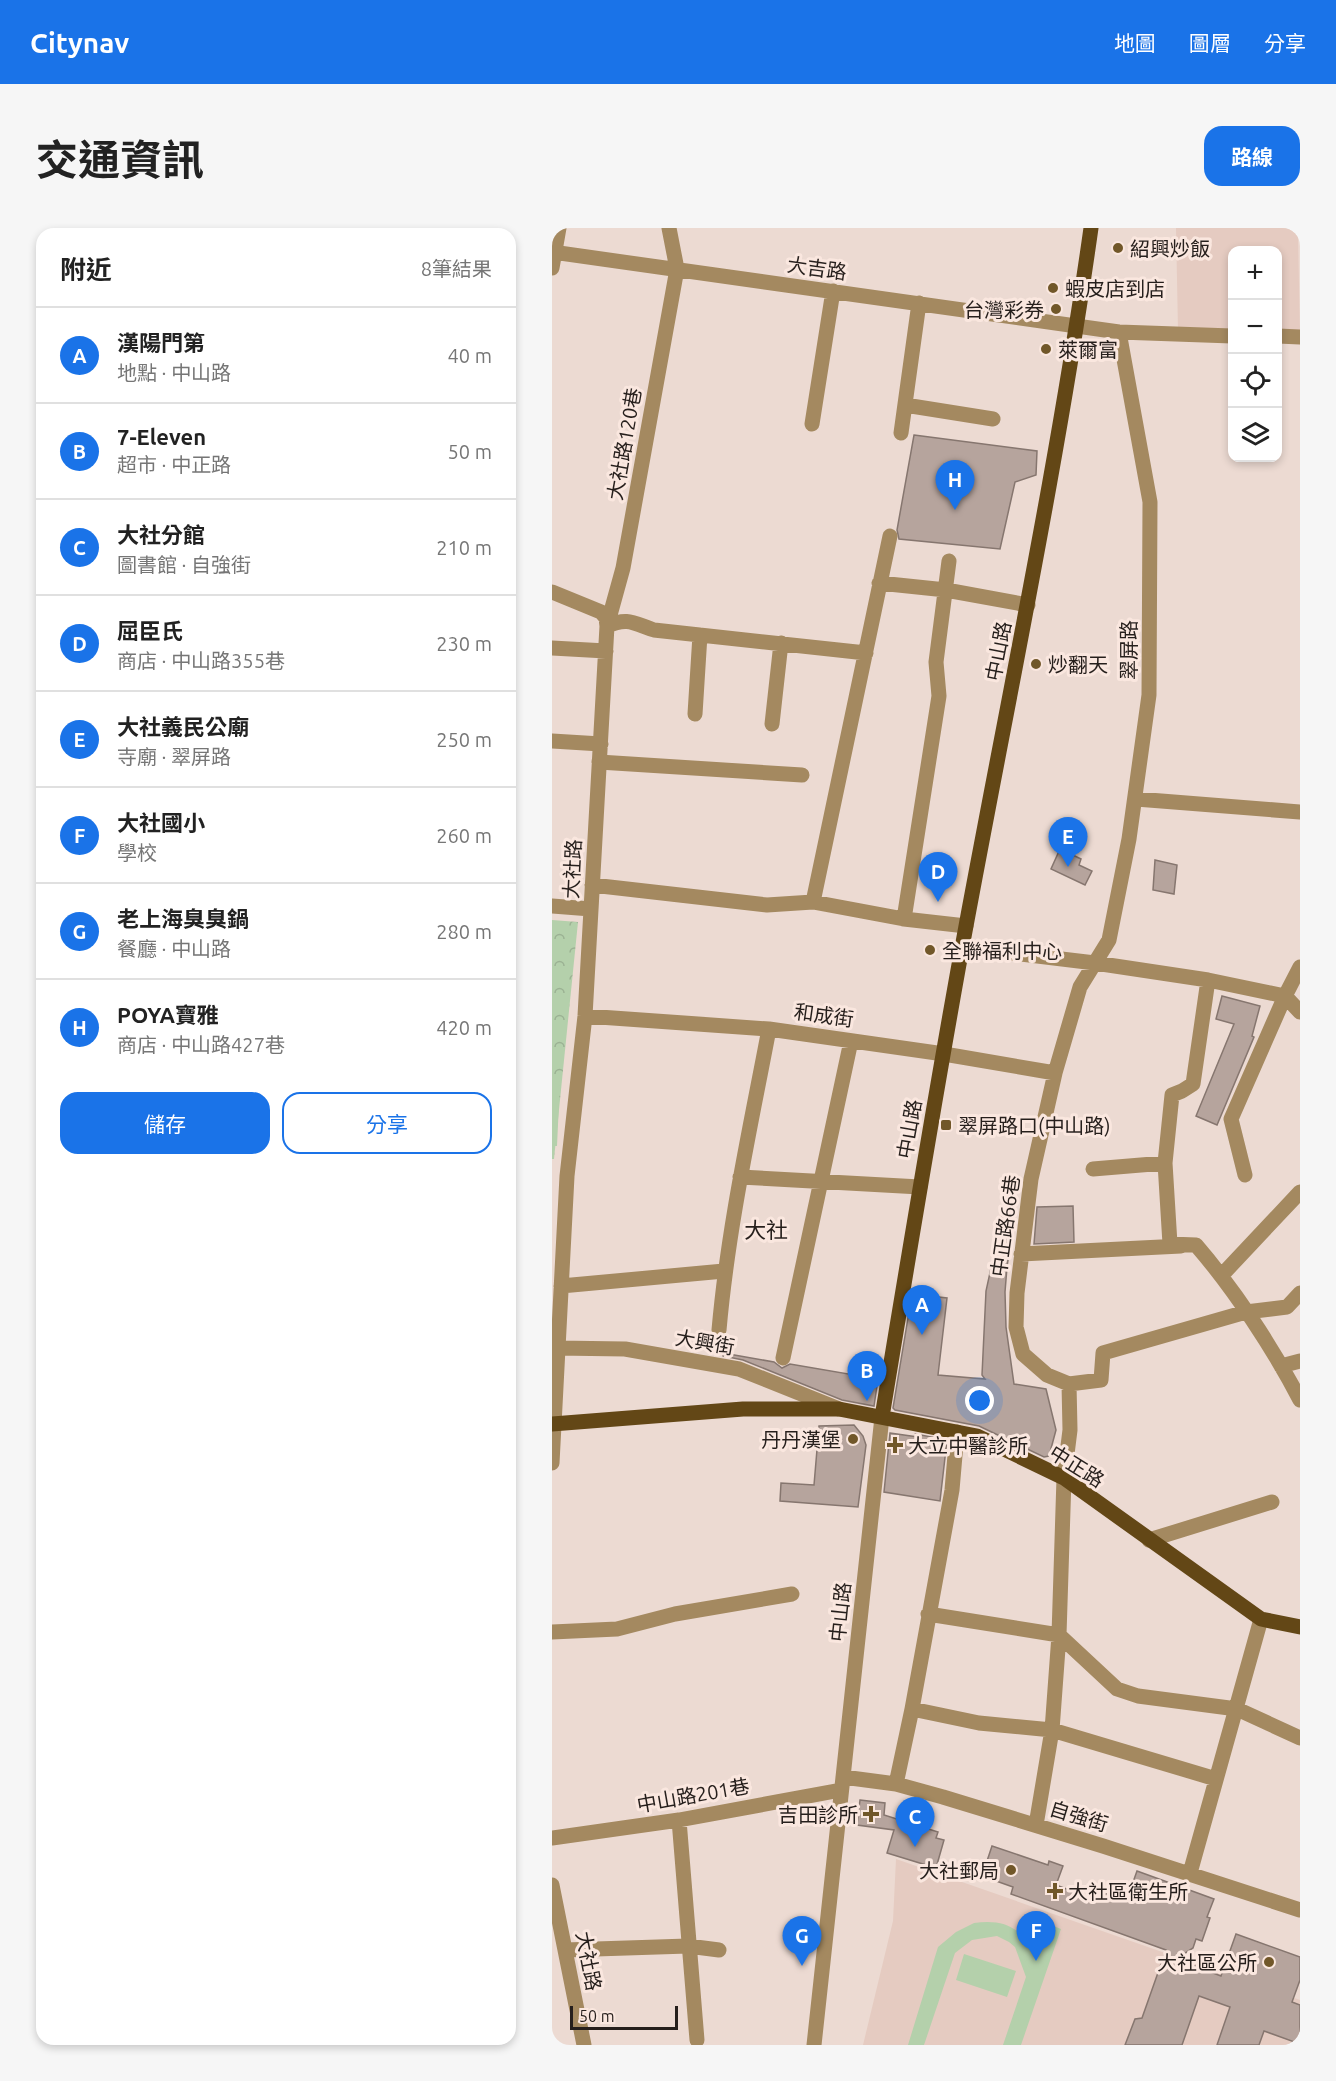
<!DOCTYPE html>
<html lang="zh-TW">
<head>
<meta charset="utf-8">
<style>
	body { margin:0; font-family:Ubuntu,"Noto Sans TC",sans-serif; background:#f6f6f6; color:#222 }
	.controls { position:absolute; right:18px; top:18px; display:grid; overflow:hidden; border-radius:12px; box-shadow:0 3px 9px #0003 }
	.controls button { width:54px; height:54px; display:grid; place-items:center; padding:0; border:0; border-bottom:2px solid #e0e0e0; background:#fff; color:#222; font:30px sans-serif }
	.scale { position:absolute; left:18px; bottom:15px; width:108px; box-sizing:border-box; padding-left:6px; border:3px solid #261f1c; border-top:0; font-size:16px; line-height:21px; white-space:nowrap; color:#261f1c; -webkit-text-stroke:4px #fae7df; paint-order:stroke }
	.you { position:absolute; left:428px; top:1173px; width:21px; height:21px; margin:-15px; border:4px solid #fff; border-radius:50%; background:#1a73e8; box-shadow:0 0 0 9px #1a73e833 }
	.badge { display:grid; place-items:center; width:39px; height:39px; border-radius:50%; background:#1a73e8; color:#fff; font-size:20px; font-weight:700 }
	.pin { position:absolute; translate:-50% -50px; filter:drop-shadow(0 2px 3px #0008) }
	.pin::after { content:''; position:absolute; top:32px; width:21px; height:18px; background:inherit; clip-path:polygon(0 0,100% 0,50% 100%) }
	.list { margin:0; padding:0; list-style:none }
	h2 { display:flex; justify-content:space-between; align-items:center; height:78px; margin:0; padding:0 24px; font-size:26px }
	h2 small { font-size:20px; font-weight:400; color:#767676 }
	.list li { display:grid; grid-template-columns:39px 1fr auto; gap:18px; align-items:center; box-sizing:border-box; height:96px; padding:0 24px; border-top:2px solid #e0e0e0 }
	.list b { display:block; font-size:22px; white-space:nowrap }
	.list p { margin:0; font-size:20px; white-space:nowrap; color:#767676 }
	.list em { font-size:20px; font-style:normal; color:#767676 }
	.actions { display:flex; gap:12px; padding:18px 24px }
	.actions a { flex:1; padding:14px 0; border:2px solid #1a73e8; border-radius:18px; text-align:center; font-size:21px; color:#1a73e8 }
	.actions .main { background:#1a73e8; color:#fff }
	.icon { flex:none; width:33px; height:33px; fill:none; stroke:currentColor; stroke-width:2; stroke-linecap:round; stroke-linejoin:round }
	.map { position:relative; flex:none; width:748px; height:1817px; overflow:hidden; border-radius:18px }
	header { display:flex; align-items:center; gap:36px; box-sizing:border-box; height:84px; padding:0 30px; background:#1a73e8; color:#fff }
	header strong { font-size:28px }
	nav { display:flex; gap:33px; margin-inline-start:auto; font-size:21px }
	.intro { display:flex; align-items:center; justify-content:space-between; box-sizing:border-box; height:144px; padding:0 36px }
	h1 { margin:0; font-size:42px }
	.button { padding:15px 27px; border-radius:18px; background:#1a73e8; color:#fff; font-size:21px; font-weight:700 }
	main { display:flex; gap:36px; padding:0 36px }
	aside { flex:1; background:#fff; border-radius:18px; box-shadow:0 3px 9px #0003 }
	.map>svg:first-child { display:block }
	.built { fill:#e5cbc1 }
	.forest { fill:url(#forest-crowns) }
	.garden { fill:#b4d0ab }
	.building { fill:#b6a49d; stroke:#86766f; stroke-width:1.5 }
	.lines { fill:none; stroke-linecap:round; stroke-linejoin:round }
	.minor { stroke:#a48960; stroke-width:15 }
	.major { stroke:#634716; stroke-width:15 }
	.poi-dot { fill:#715729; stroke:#fae7df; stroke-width:2 }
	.labels { text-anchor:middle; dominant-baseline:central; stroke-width:6; stroke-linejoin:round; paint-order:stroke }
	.poi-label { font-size:20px; fill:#261f1c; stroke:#fae7df; text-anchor:start }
	.street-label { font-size:20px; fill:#261f1c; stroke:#fae7df }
	.quarter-label { font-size:22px; fill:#261f1c; stroke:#fae7df }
</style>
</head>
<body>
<header>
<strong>Citynav</strong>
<nav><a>地圖</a><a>圖層</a><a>分享</a></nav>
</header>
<div class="intro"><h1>交通資訊</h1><a class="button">路線</a></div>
<main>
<aside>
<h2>附近<small>8筆結果</small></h2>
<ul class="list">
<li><span class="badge">A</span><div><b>漢陽門第</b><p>地點 · 中山路</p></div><em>40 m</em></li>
<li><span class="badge">B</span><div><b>7-Eleven</b><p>超市 · 中正路</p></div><em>50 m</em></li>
<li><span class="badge">C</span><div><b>大社分館</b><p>圖書館 · 自強街</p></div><em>210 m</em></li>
<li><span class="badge">D</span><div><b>屈臣氏</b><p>商店 · 中山路355巷</p></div><em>230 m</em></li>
<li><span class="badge">E</span><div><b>大社義民公廟</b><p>寺廟 · 翠屏路</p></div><em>250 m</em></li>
<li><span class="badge">F</span><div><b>大社國小</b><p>學校</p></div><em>260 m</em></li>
<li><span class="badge">G</span><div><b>老上海臭臭鍋</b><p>餐廳 · 中山路</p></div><em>280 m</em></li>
<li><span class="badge">H</span><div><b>POYA寶雅</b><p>商店 · 中山路427巷</p></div><em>420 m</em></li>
</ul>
<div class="actions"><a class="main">儲存</a><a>分享</a></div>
</aside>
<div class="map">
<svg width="748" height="1817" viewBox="0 0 748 1817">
	<defs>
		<pattern id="forest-crowns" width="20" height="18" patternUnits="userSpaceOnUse" patternTransform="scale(1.5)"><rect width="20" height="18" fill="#b4d0ab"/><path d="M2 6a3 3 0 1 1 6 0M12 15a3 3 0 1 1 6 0" fill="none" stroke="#9bb293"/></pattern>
	</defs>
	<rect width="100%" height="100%" fill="#ecdad2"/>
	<path class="built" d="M 624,0 L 748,0 L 748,5 L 746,5 L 748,104 L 726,104 L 726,22 L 680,22 L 680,103 L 626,102 Z
		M 344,1631 L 748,1772 L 748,1817 L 311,1817 L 341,1693 Z"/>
	<path class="forest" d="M 0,692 L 26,694 L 2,931 L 0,931 Z"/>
	<path class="garden" d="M 0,853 L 8,853 L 5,918 L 0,918 Z
		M 422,1695 C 452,1691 469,1699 483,1727 L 494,1695 L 509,1701 L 469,1817 L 451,1817 L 474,1749 L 463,1719 L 457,1714 L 445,1708 L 420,1712 L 403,1725 L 372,1817 L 356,1817 L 386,1719 L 404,1704 Z
		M 412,1726 L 464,1743 L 455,1769 L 404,1752 Z"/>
	<path class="building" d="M 362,207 L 485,223 L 484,247 L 463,254 L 448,321 L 347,311 L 345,302 Z
		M 508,621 L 529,631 L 527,637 L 540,643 L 533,657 L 499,641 Z
		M 603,632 L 625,637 L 622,666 L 601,662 Z
		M 670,768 L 708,778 L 700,808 L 702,809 L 665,897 L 644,888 L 682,796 L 664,791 Z
		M 521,978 L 522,1014 L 482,1016 L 485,979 Z
		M 451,985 L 463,985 L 455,1039 L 453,1064 L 454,1099 L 462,1156 L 494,1161 L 504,1202 L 497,1228 L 492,1229 L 427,1198 L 343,1182 L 341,1180 L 360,1066 L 395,1070 L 386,1147 L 433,1151 L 430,1147 L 434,1063 Z
		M 171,1125 L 222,1134 L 230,1140 L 238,1136 L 326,1151 L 322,1178 L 290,1172 L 191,1132 L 171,1128 Z
		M 302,1197 L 311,1208 L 314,1217 L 306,1279 L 228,1273 L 229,1255 L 262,1257 L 267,1198 Z
		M 338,1205 L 366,1209 L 364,1206 L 395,1212 L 388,1273 L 332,1264 Z
		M 308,1572 L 333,1575 L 332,1587 L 386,1604 L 384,1610 L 392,1612 L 384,1640 L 335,1625 L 342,1602 L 305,1597 Z
		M 440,1618 L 496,1637 L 497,1633 L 511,1638 L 504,1657 L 541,1671 L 544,1661 L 575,1671 L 585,1643 L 662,1671 L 655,1689 L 658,1690 L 650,1713 L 644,1711 L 641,1720 L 624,1731 L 669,1748 L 684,1706 L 748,1729 L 748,1752 L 740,1774 L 748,1777 L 748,1816 L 712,1803 L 707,1817 L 665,1817 L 678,1779 L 647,1768 L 630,1817 L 573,1817 L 583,1791 L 590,1790 L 614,1722 L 459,1666 L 461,1659 L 430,1648 Z"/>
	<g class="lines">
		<path class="minor" d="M 0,24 L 567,104 L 680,108
			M 0,40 L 7,0
			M 726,108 L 748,109
			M 353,177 L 441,191
			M 260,196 L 281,63
			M 349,205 L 367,75
			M 327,355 L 394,362 L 476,377
			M 0,364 L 49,384 L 54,390 L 55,398 L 33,788 L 15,948 L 0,1235
			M 55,398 L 71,340 L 125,41 L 117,0
			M 55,398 C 76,389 81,395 102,402 L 314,425
			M 0,420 L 54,423
			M 143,486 L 148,407
			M 220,496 L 229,415
			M 0,513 L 49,516
			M 47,534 L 250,547
			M 584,571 L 748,584
			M 40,657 L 215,677 L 261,674 L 352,691 L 414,698
			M 261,674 L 338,308
			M 0,678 L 39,681
			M 352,691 L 387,468 L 384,434 L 397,333
			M 410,719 L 543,735 L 656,752 L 733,768 L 748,784
			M 33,788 L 217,801 L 392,826 L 503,845
			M 541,941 L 613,935
			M 693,947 L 679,891 L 733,768 L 748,739
			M 188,949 L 368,959
			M 644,1017 L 618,1016 L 613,935 L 620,867 L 630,863 L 641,856 L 656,752
			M 644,1017 C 682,1061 721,1120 748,1172
			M 469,1026 L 629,1018
			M 670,1047 L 748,964
			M 9,1058 L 172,1043
			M 167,1102 C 176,1000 198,901 217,801
			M 5,1120 L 73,1121 L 187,1141 L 287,1181
			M 231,1130 L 299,813
			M 729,1138 L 748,1133
			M 517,1156 L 549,1152 L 551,1125 L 694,1084 L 735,1079 L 748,1065
			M 597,1312 L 720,1274
			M 376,1386 L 507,1407 L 565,1461 L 586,1468 L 685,1481 L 748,1510
			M 0,1404 L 65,1401 L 123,1386 L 240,1366
			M 360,1481 L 427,1495 L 500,1502 L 664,1551
			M 291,1549 L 344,1556 L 391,1569 L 551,1618 L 748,1682
			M 344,1556 L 360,1481 L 400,1262 L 405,1204
			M 127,1592 L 145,1812
			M 484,1597 L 500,1502 L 507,1407 L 512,1250 L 518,1202 L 517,1156 L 495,1147 L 471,1126 L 464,1099 L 465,1065 L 479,951 L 503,845 L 528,759 L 557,712 L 577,611 L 597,467 L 598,274 L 567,104
			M 0,1610 L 127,1592 L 289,1562
			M 638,1645 L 709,1391
			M 0,1657 L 32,1817
			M 13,1722 L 136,1718 L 167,1722
			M 262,1817 L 330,1189"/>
		<path class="major" d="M 330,1189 C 357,1025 384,861 414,698 C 457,466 506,234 539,0
			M 0,1196 L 191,1181 L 287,1181 L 425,1208 L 512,1250 L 709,1391 L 748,1399"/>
	</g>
	<g class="poi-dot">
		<circle cx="566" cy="20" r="6"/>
		<circle cx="501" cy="60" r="6"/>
		<circle cx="504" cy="81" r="6"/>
		<circle cx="494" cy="121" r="6"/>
		<circle cx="484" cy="436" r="6"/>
		<circle cx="378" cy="722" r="6"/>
		<rect x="388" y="891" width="12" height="12" rx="3"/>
		<circle cx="301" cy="1211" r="6"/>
		<path d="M340 1208h6v6h6v6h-6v6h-6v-6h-6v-6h6z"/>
		<path d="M316 1577h6v6h6v6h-6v6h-6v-6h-6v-6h6z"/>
		<circle cx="459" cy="1642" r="6"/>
		<path d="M500 1654h6v6h6v6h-6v6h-6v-6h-6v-6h6z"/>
		<circle cx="717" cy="1734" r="6"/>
	</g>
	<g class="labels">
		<g class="poi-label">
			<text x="578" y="20">紹興炒飯</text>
			<text x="513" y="60">蝦皮店到店</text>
			<text x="492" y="81" text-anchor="end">台灣彩券</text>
			<text x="506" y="121">萊爾富</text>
			<text x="496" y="436">炒翻天</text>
			<text x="390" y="722">全聯福利中心</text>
			<text x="406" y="897">翠屏路口(中山路)</text>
			<text x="289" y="1211" text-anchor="end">丹丹漢堡</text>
			<text x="356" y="1217">大立中醫診所</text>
			<text x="306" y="1586" text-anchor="end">吉田診所</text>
			<text x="447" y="1642" text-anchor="end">大社郵局</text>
			<text x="516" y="1663">大社區衛生所</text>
			<text x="705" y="1734" text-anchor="end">大社區公所</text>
		</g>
		<g class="street-label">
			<text transform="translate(265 40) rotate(8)">大吉路</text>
			<text transform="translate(72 216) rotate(-80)">大社路120巷</text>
			<text transform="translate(576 422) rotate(-90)">翠屏路</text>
			<text transform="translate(446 423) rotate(-79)">中山路</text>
			<text transform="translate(20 641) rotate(-87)">大社路</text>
			<text transform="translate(272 787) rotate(8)">和成街</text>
			<text transform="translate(357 901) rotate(-80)">中山路</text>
			<text transform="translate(453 998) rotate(-82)">中正路66巷</text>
			<text transform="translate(153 1114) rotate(10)">大興街</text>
			<text transform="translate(525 1238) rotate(32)">中正路</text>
			<text transform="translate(288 1384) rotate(-84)">中山路</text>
			<text transform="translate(141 1567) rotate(-10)">中山路201巷</text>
			<text transform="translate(527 1588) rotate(17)">自強街</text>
			<text transform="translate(37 1733) rotate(79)">大社路</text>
		</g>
		<g class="quarter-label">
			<text x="214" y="1001">大社</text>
		</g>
	</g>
</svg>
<div class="controls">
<button>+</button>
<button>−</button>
<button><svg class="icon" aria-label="locate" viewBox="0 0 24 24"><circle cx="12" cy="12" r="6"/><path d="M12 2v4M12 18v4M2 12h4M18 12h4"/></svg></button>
<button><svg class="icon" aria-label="layers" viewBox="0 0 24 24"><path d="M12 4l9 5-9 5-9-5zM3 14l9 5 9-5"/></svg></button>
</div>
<div class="scale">50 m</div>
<div class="you"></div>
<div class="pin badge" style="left:370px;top:1107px">A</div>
<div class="pin badge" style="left:315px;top:1173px">B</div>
<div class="pin badge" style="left:363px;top:1619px">C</div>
<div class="pin badge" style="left:386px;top:674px">D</div>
<div class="pin badge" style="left:516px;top:639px">E</div>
<div class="pin badge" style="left:484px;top:1733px">F</div>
<div class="pin badge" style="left:250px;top:1738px">G</div>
<div class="pin badge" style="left:403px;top:282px">H</div>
</div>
</main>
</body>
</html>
